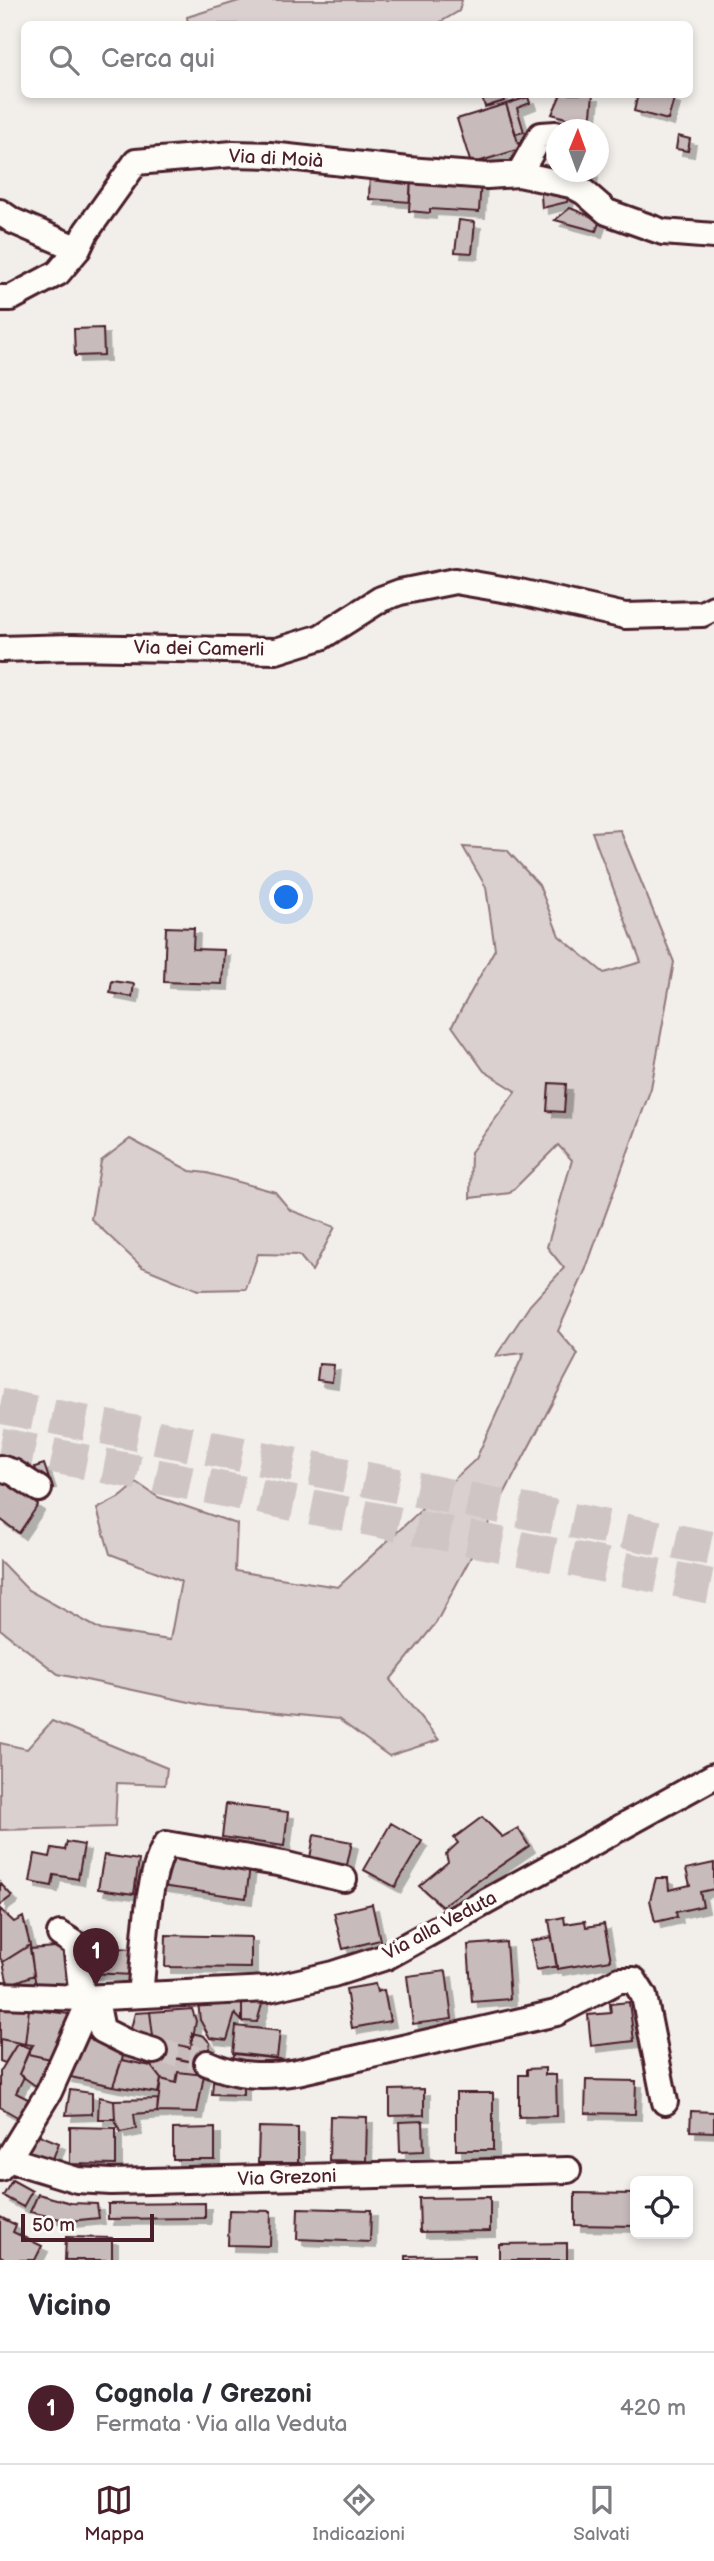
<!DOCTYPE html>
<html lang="it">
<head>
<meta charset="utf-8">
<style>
	body { margin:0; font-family:"Balsamiq Sans",sans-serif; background:#f2f2f3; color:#2b2b33 }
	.controls { position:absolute; right:21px; bottom:21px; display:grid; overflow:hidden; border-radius:10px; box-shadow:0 4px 10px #0003 }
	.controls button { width:63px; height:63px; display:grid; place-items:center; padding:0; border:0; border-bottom:2px solid #e1e1e2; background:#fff; color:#2b2b33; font:35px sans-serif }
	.compass { position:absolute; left:546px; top:119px; width:63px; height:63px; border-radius:50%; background:#fff; box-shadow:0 4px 10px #0003; rotate:1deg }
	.scale { position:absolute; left:21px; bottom:18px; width:133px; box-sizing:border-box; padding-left:7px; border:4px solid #4a1f2b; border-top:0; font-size:19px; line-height:24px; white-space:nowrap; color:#4a1f2b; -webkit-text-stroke:5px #fdfcf7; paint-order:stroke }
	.you { position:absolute; left:287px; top:898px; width:24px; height:24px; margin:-18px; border:5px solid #fff; border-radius:50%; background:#1a73e8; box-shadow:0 0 0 10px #1a73e833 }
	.badge { display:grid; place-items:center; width:46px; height:46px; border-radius:50%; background:#4a1f2b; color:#fff; font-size:23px; font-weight:700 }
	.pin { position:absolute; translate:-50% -58px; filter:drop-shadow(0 2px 4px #0008) }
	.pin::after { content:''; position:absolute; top:37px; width:24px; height:21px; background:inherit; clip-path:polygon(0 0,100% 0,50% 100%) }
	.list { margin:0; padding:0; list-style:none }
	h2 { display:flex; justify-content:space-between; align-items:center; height:91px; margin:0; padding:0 28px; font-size:30px }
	h2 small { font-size:23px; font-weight:400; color:#7c7c81 }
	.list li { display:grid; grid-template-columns:46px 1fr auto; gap:21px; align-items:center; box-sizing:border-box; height:112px; padding:0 28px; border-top:2px solid #e1e1e2 }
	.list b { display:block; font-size:26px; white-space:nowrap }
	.list p { margin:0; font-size:23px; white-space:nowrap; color:#7c7c81 }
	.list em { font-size:23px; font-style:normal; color:#7c7c81 }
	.icon { flex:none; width:38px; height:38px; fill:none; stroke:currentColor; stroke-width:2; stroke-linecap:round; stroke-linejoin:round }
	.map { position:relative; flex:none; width:714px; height:2260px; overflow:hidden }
	.search { position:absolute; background:#fff; box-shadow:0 4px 10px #0003; left:21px; right:21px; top:21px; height:77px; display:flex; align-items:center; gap:18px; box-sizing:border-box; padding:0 24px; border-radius:10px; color:#7c7c81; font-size:26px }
	.sheet { height:203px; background:#fff }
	nav { display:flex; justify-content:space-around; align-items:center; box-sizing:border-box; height:98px; border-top:2px solid #e1e1e2; background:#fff; font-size:19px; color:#7c7c81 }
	nav a { display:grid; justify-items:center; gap:4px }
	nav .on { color:#4a1f2b }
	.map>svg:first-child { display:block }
	.green { fill:#d9d0cf; stroke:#92787d; stroke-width:2 }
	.building { fill:#c8bbbb; stroke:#4a1f2b; stroke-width:2; filter:url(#shadow) }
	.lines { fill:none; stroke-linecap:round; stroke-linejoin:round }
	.minor-tunnel { stroke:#d0c5c5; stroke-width:24; stroke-dasharray:24 12; stroke-linecap:butt }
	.highway-tunnel { stroke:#d0c5c5; stroke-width:35; stroke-dasharray:35 18; stroke-linecap:butt }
	.minor-casing { stroke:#4a1f2b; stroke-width:30 }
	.minor { stroke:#fdfcf7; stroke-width:24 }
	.labels { text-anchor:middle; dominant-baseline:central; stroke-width:7; stroke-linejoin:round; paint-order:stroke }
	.street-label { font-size:19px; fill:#4a1f2b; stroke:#fdfcf7 }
</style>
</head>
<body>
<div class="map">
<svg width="714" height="2260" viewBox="0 0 714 2260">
	<defs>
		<filter id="shadow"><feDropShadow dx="6" dy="6" stdDeviation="0" flood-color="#0004"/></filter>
	</defs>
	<rect width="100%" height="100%" fill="#f2efeb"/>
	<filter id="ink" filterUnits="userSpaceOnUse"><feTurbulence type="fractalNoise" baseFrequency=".0143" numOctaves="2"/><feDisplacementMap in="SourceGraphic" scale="14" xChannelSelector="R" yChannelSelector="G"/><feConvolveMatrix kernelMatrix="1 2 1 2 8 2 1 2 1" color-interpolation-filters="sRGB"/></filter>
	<g filter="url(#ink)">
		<path class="green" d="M 242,0 L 462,0 L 459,11 L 437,24 L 188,24 L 187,17 Z
			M 620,830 L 674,962 L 651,1088 L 585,1271 L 558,1331 L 578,1354 L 436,1623 L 390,1680 L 439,1740 L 389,1756 L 338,1719 L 208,1706 L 58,1674 L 0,1629 L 0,1561 L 28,1590 L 101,1630 L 170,1640 L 181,1581 L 110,1554 L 97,1509 L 122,1496 L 137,1483 L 158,1497 L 237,1524 L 235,1571 L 338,1587 L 476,1459 L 524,1353 L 496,1356 L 530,1305 L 564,1268 L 547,1247 L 572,1160 L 558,1145 L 510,1193 L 470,1198 L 471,1152 L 516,1091 L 484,1071 L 452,1026 L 495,949 L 486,887 L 463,847 L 507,850 L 539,885 L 559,936 L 604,973 L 641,962 L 592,832 Z
			M 130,1139 L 190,1171 L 207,1173 L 275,1192 L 290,1210 L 335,1227 L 312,1271 L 299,1255 L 258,1254 L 246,1289 L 198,1290 L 142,1267 L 91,1219 L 101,1161 Z
			M 52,1721 L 167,1768 L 165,1785 L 117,1783 L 115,1827 L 0,1830 L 0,1743 L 27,1749 Z"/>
		<path class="building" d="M 481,94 L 502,94 L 504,101 L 485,107 Z
			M 561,94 L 593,94 L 590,125 L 552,114 Z
			M 638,94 L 658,94 L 674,99 L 668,120 L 634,111 Z
			M 528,97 L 530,103 L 517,108 L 524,132 L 516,134 L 506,104 Z
			M 506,104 L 520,149 L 471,164 L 457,119 Z
			M 678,136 L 690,139 L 688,151 L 676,149 Z
			M 550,137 L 556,138 L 556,172 L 592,172 L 590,186 L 549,177 Z
			M 370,172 L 411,175 L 410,202 L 369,199 Z
			M 411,175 L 481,179 L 479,212 L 430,209 L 430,213 L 409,211 Z
			M 540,183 L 570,188 L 567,202 L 542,208 Z
			M 570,208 L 600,220 L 596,231 L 555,220 Z
			M 459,220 L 475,222 L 472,253 L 455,252 Z
			M 103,328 L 104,355 L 75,356 L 74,329 Z
			M 166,927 L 194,928 L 193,949 L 224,950 L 222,984 L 164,982 Z
			M 112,981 L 134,984 L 132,997 L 110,993 Z
			M 549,1083 L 566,1084 L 564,1112 L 547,1111 Z
			M 319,1364 L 334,1365 L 332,1382 L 317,1380 Z
			M 44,1464 L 50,1482 L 40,1484 L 35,1467 Z
			M 0,1478 L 38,1505 L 19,1533 L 0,1519 Z
			M 226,1804 L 288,1812 L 284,1846 L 222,1837 Z
			M 482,1817 L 502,1837 L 518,1828 L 529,1846 L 442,1906 L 419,1886 L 448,1862 L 446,1854 L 458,1843 L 454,1838 Z
			M 391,1823 L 422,1841 L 395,1887 L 364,1870 Z
			M 314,1835 L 352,1842 L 347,1865 L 310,1858 Z
			M 67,1842 L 84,1845 L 78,1879 L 54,1875 L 52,1886 L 30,1882 L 35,1854 L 50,1857 L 52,1848 L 65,1850 Z
			M 165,1853 L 250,1866 L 246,1898 L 161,1886 Z
			M 104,1855 L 139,1860 L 134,1894 L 98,1889 Z
			M 714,1863 L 714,1889 L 700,1892 L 703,1906 L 676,1912 L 677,1917 L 655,1922 L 650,1900 L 656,1878 L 668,1878 L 669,1890 L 690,1885 L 686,1869 Z
			M 0,1883 L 12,1896 L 0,1905 Z
			M 372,1904 L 380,1940 L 343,1949 L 334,1913 Z
			M 0,1909 L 14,1922 L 23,1917 L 30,1945 L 3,1962 L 0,1958 Z
			M 564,1917 L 565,1924 L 585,1921 L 586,1927 L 604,1924 L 611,1960 L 557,1969 L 549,1920 Z
			M 166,1935 L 251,1937 L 251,1968 L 165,1967 Z
			M 552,1937 L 557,1966 L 536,1970 L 531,1941 Z
			M 506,1942 L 510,1999 L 472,2002 L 468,1945 Z
			M 30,1945 L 34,1975 L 8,1985 L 3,1962 Z
			M 68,1946 L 73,1990 L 36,1986 L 30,1949 Z
			M 90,1947 L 135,1949 L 134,1975 L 89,1973 Z
			M 446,1971 L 452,2019 L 413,2024 L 407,1976 Z
			M 375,1984 L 377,1992 L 384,1990 L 390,2021 L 352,2028 L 346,1989 Z
			M 264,1997 L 257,2022 L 242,2021 L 242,1999 Z
			M 242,1999 L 242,2021 L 235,2014 L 227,2040 L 210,2038 L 200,2020 L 198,2002 Z
			M 629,2002 L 634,2041 L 591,2046 L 588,2015 L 611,2013 L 610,2004 Z
			M 0,2006 L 29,2009 L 25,2044 L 0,2039 Z
			M 29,2009 L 69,2014 L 60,2061 L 28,2054 L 33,2045 L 25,2044 Z
			M 192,2009 L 196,2021 L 191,2048 L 175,2044 L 171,2057 L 167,2059 L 153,2056 L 154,2044 L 150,2012 Z
			M 150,2012 L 154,2044 L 128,2040 L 135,2013 Z
			M 236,2026 L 280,2031 L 277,2058 L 233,2053 Z
			M 91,2028 L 126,2047 L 113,2086 L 66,2076 Z
			M 192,2033 L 204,2036 L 210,2043 L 207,2065 L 171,2057 L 175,2044 L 191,2048 Z
			M 0,2039 L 25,2044 L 33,2045 L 30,2048 L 17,2044 L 5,2063 L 0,2061 Z
			M 17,2044 L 30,2048 L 19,2074 L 24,2077 L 16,2093 L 32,2101 L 21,2119 L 0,2107 L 0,2072 Z
			M 28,2054 L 60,2061 L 47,2094 L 19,2074 Z
			M 234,2054 L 280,2059 L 278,2073 L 232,2068 Z
			M 153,2056 L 167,2059 L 168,2057 L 207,2065 L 204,2075 L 178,2072 L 176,2083 L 161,2079 L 151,2066 L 149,2058 Z
			M 122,2060 L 151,2066 L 161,2079 L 158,2093 L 113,2086 Z
			M 545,2068 L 545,2075 L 556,2075 L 557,2116 L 519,2117 L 519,2075 L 527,2075 L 527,2069 Z
			M 178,2072 L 204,2075 L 197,2113 L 157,2112 L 161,2079 L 176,2083 Z
			M 214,2072 L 243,2074 L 243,2095 L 212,2094 Z
			M 586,2080 L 636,2081 L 635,2114 L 585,2113 Z
			M 424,2089 L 424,2115 L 390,2116 L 390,2090 Z
			M 70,2090 L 92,2093 L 92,2114 L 66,2115 Z
			M 456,2093 L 493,2093 L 493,2150 L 456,2150 Z
			M 99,2097 L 114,2100 L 115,2119 L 98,2119 Z
			M 158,2099 L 157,2112 L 134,2114 L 136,2129 L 120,2132 L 115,2119 L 114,2100 Z
			M 691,2111 L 714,2112 L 714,2132 L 690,2131 Z
			M 330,2116 L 367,2117 L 366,2161 L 329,2160 Z
			M 423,2121 L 424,2151 L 400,2152 L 399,2122 Z
			M 70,2127 L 116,2128 L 116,2165 L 70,2164 Z
			M 259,2127 L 298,2128 L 298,2163 L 258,2163 Z
			M 215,2128 L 215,2160 L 173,2160 L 173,2129 Z
			M 37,2134 L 59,2143 L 52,2161 L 29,2151 Z
			M 12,2180 L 32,2191 L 23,2207 L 3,2196 Z
			M 575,2193 L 635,2194 L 635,2226 L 575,2225 Z
			M 38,2194 L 71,2203 L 97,2204 L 99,2218 L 69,2221 L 30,2212 Z
			M 490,2197 L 490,2231 L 420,2232 L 419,2198 Z
			M 205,2203 L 205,2218 L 108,2219 L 108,2204 Z
			M 298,2208 L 371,2210 L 370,2242 L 297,2239 Z
			M 229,2210 L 271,2211 L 270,2246 L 228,2245 Z
			M 0,2217 L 16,2225 L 13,2232 L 42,2246 L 35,2260 L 6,2260 L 0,2257 Z
			M 66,2237 L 112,2238 L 112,2260 L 65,2260 Z
			M 567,2243 L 567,2260 L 499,2260 L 499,2244 Z
			M 474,2255 L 474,2260 L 406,2260 L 406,2256 Z"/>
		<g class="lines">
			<path class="minor-tunnel" d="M 154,2051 L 193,2057 L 207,2063"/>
			<path class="highway-tunnel" d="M 0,1406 L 714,1549
				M 0,1445 L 714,1587"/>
			<defs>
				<path id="minor" d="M 519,174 L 541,135 L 556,134
					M 0,212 L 13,221 L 78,249
					M 0,298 L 11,298 L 58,273 L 78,249 L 86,232 L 136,162 L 233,154 L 270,155 L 408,170 L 487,176 L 519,174 L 571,185 L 584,192 L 607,212 L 663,232 L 714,236
					M 0,649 L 72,647 L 276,651 L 321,637 L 381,599 L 400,592 L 455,581 L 520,592 L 625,616 L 702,614 L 714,608
					M 0,1468 L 13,1472 L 39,1489
					M 60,1934 L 76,1944 L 82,1998
					M 0,1995 L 82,1998 L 269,1989 L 333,1974 L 386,1957 L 714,1776
					M 140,1995 C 145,1952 145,1880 166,1844 L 283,1864 L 344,1879
					M 207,2063 C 237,2077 265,2077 297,2072 L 556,2013 L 619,1980 L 634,1980 L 644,1996 L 665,2102
					M 8,2159 L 77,2180 L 111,2182 L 568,2170
					M 0,2168 L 8,2159 L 49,2092 L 91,1998 L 97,2005 L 102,2030 L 128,2043 L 154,2051"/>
			</defs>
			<use href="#minor" class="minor-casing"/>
			<use href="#minor" class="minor"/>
		</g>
	</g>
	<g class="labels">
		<g class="street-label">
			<text transform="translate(276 159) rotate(3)">Via di Moià</text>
			<text transform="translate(199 649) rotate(1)">Via dei Camerli</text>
			<text transform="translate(440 1926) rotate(-28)">Via alla Veduta</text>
			<text transform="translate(287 2178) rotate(-2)">Via Grezoni</text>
		</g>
	</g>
</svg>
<div class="controls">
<button><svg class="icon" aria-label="locate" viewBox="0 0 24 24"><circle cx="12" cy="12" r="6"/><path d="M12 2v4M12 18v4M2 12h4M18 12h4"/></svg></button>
</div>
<svg class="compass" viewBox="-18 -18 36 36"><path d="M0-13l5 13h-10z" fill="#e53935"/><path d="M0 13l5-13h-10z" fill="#7c7c81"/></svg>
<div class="scale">50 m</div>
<div class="you"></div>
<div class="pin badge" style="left:96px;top:1986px">1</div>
<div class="search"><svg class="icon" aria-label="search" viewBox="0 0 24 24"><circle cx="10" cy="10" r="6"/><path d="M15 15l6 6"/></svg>Cerca qui</div>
</div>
<section class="sheet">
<h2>Vicino<small></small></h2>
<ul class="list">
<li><span class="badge">1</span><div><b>Cognola / Grezoni</b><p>Fermata · Via alla Veduta</p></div><em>420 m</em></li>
</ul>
</section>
<nav>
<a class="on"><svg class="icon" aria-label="map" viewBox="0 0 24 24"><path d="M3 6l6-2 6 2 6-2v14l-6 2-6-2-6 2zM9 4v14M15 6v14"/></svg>Mappa</a>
<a><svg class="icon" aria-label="directions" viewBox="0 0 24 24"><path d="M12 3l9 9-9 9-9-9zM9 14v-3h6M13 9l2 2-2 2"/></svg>Indicazioni</a>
<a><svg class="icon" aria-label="saved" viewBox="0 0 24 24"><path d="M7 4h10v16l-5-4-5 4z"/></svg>Salvati</a>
</nav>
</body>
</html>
